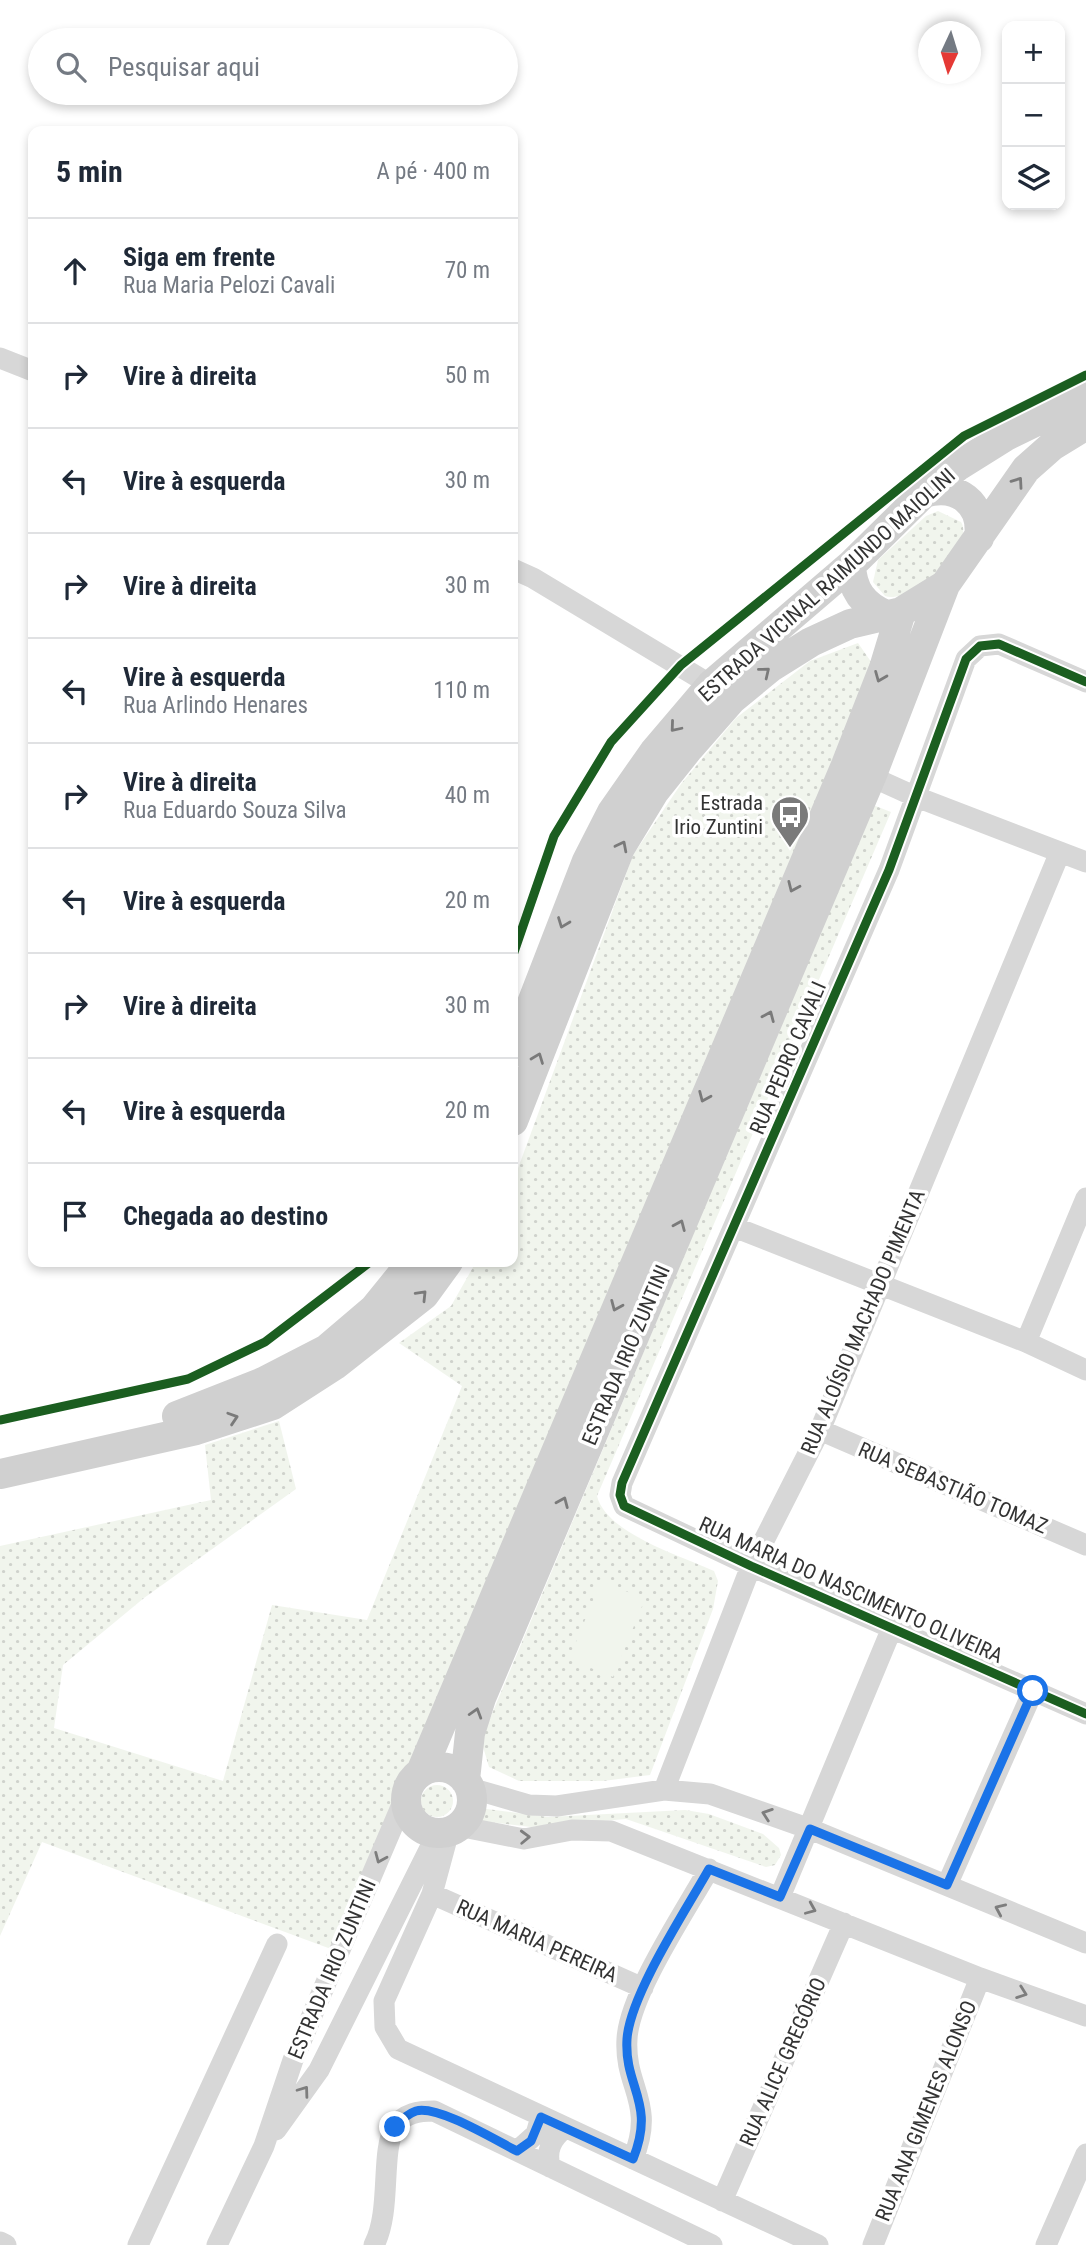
<!DOCTYPE html>
<html lang="pt">
<head>
<meta charset="utf-8">
<style>
	body { margin:0; font-family:"Roboto Condensed",sans-serif; background:#f6f6f7; color:#1f2937 }
	.controls { position:absolute; right:21px; top:21px; display:grid; overflow:hidden; border-radius:14px; box-shadow:0 4px 10px #0003 }
	.controls button { width:63px; height:63px; display:grid; place-items:center; padding:0; border:0; border-bottom:2px solid #e0e1e3; background:#fff; color:#1f2937; font:35px sans-serif }
	.compass { position:absolute; left:918px; top:21px; width:63px; height:63px; border-radius:50%; background:#fff; box-shadow:0 4px 10px #0003; rotate:184deg }
	.stop { position:absolute; width:21px; height:21px; margin:-16px; border:5px solid #1a73e8; border-radius:50%; background:#fff }
	.stop.end { background:#1a73e8; border-color:#fff; box-shadow:0 2px 7px #0008 }
	.list { margin:0; padding:0; list-style:none }
	h2 { display:flex; justify-content:space-between; align-items:center; height:91px; margin:0; padding:0 28px; font-size:30px }
	h2 small { font-size:23px; font-weight:400; color:#747a83 }
	.list li { display:grid; grid-template-columns:46px 1fr auto; gap:21px; align-items:center; box-sizing:border-box; height:105px; padding:0 28px; border-top:2px solid #e0e1e3 }
	.list b { display:block; font-size:26px; white-space:nowrap }
	.list p { margin:0; font-size:23px; white-space:nowrap; color:#747a83 }
	.list em { font-size:23px; font-style:normal; color:#747a83 }
	.icon { flex:none; width:38px; height:38px; fill:none; stroke:currentColor; stroke-width:2; stroke-linecap:round; stroke-linejoin:round }
	.map { position:relative; flex:none; width:1086px; height:2245px; overflow:hidden }
	.search { position:absolute; background:#fff; box-shadow:0 4px 10px #0003; left:28px; top:28px; width:490px; height:77px; display:flex; align-items:center; gap:18px; box-sizing:border-box; padding:0 24px; border-radius:38px; color:#747a83; font-size:26px }
	.panel { position:absolute; background:#fff; box-shadow:0 4px 10px #0003; left:28px; top:126px; width:490px; height:1141px; border-radius:14px }
	.map>svg:first-child { display:block }
	.grass { fill:url(#grass-dots) }
	.garden { fill:#f1f5ed }
	.lines { fill:none; stroke-linecap:round; stroke-linejoin:round }
	.street { stroke:#d7d7d7; stroke-width:21 }
	.secondary { stroke:#d0d0d0; stroke-width:30 }
	.cycleway-casing { stroke:#fff; stroke-width:13 }
	.cycleway { stroke:#1b5e20; stroke-width:9 }
	.oneway { stroke:#7a7a7a }
	.oneway2 { stroke:#7d7d7d }
	.route { stroke:#1a73e8; stroke-width:9 }
	.labels { text-anchor:middle; dominant-baseline:central; stroke-width:7; stroke-linejoin:round; paint-order:stroke }
	.street-label { font-size:21px; fill:#333; stroke:#fff }
	.poi-label { font-size:21px; fill:#333; stroke:#fff; text-anchor:end }
</style>
</head>
<body>
<div class="map">
<svg width="1086" height="2245" viewBox="0 0 1086 2245">
	<defs>
		<pattern id="grass-dots" width="8" height="8" patternUnits="userSpaceOnUse" patternTransform="scale(1.75)"><rect width="8" height="8" fill="#f1f5ed"/><path d="M2 2h.1M6 6h.1" fill="none" stroke="#cfd2cc" stroke-width="1.8" stroke-linecap="round"/></pattern>
	</defs>
	<rect width="100%" height="100%" fill="#fff"/>
	<path class="grass" d="M 938,511 L 961,522 C 976,545 912,605 885,596 L 873,582 L 878,560 L 926,516 Z
		M 858,643 L 874,666 L 331,1949 L 42,1842 L 0,1936 L 0,1546 L 211,1500 L 205,1445 L 279,1421 L 296,1489 L 144,1598 L 63,1665 L 54,1728 L 223,1781 L 272,1605 L 367,1620 L 462,1386 L 399,1343 L 451,1306 L 476,1262 L 513,1262 L 513,1182 L 633,855 L 681,784 L 736,718 L 810,661 Z
		M 873,805 L 891,812 L 597,1496 C 606,1533 681,1556 714,1571 L 718,1581 L 713,1609 L 650,1775 L 603,1781 L 519,1781 L 489,1767 L 481,1740 Z
		M421 1801a16 16 0 1 1 32 0a16 16 0 1 1-32 0Z
		M 479,1808 L 548,1817 L 685,1810 L 709,1814 L 763,1834 L 779,1848 L 781,1855 L 775,1865 L 766,1867 L 626,1819 L 531,1827 L 475,1820 Z"/>
	<path class="garden" d="M 601,1581 L 645,1599 L 613,1677 L 569,1659 Z"/>
	<g class="lines">
		<path class="street" d="M 0,358 L 33,371
			M 513,569 L 533,578 L 711,685
			M 1086,682 L 999,644 L 980,646 L 966,659 L 889,870 L 622,1483 L 620,1495 L 624,1506 L 751,1566 L 1086,1714
			M 861,772 L 914,796 L 1086,862
			M 734,1227 L 1026,1342 L 1086,1370
			M 1026,1342 L 1086,1198
			M 820,1430 L 1086,1545
			M 470,1788 L 529,1805 L 557,1806 L 664,1790 L 710,1794 L 810,1829 L 1086,1943
			M 664,1790 L 751,1566 L 820,1430 L 1060,852
			M 458,1826 L 524,1839 L 572,1830 L 611,1831 L 980,1978 L 1086,2016
			M 449,1831 L 432,1894 L 384,2001 L 385,2027 L 398,2049 L 818,2245
			M 947,1885 L 1033,1691
			M 432,1894 L 643,1988
			M 780,1897 L 892,1628
			M 276,2130 L 319,2070 L 438,1832
			M 517,2151 L 536,2134 L 541,2117
			M 633,2159 C 656,2102 624,2088 627,2039 C 629,1995 686,1910 709,1869
			M 550,2167 C 546,2150 551,2139 565,2128
			M 722,2201 L 844,1923
			M 0,2242 L 6,2245
			M 138,2245 L 277,1944
			M 217,2245 L 264,2146 L 293,2060 L 406,1795
			M 374,2245 C 392,2211 380,2152 395,2127 C 404,2113 419,2111 434,2111 L 712,2245
			M 873,2245 L 980,1978
			M 1046,2245 L 1086,2154"/>
		<path class="secondary" d="M 924,493 C 957,483 984,503 979,538
			M 851,565 C 852,590 863,605 886,615
			M 513,1052 L 587,861 L 612,812 L 654,752 L 711,685 L 851,565 L 924,493 L 958,466 L 1006,436 L 1086,397
			M 513,1121 L 620,848 L 654,792 L 689,748 L 731,700 L 771,667 L 811,642 L 850,624 L 901,612 L 945,585 L 1026,469 L 1052,446 L 1086,425
			M 177,1416 L 263,1382 L 327,1349 L 374,1309 L 412,1262
			M 0,1474 L 196,1430 L 273,1405 L 335,1365 L 424,1295 L 448,1262
			M406 1800a33 33 0 1 1 66 0a33 33 0 1 1-66 0Z
			M 421,1772 L 846,765 L 884,668 L 901,612
			M 465,1780 L 470,1733 L 481,1698 L 871,777 L 945,585"/>
		<defs>
			<path id="cycleway" d="M 1086,682 L 999,644 L 980,646 L 966,659 L 889,870 L 622,1483 L 620,1495 L 624,1506 L 751,1566 L 1086,1714
				M 513,955 L 554,836 L 611,742 L 681,665 L 964,436 L 1086,375
				M 0,1420 L 188,1379 L 265,1342 L 370,1262"/>
		</defs>
		<use href="#cycleway" class="cycleway-casing"/>
		<use href="#cycleway" class="cycleway"/>
	</g>
	<defs><path id="oneway-chevron" d="M-2-3.5L2.5 0L-2 3.5" fill="none" stroke-width="1.6" stroke-linecap="round" stroke-linejoin="round" transform="scale(1.75)"/></defs>
	<g class="oneway">
		<use href="#oneway-chevron" transform="translate(1018 482) rotate(-55)"/>
		<use href="#oneway-chevron" transform="translate(765 672) rotate(-39)"/>
		<use href="#oneway-chevron" transform="translate(880 677) rotate(112)"/>
		<use href="#oneway-chevron" transform="translate(675 727) rotate(130)"/>
		<use href="#oneway-chevron" transform="translate(622 846) rotate(-63)"/>
		<use href="#oneway-chevron" transform="translate(793 887) rotate(114)"/>
		<use href="#oneway-chevron" transform="translate(563 923) rotate(111)"/>
		<use href="#oneway-chevron" transform="translate(769 1016) rotate(-67)"/>
		<use href="#oneway-chevron" transform="translate(538 1058) rotate(-69)"/>
		<use href="#oneway-chevron" transform="translate(704 1097) rotate(113)"/>
		<use href="#oneway-chevron" transform="translate(680 1225) rotate(-67)"/>
		<use href="#oneway-chevron" transform="translate(422 1295) rotate(-46)"/>
		<use href="#oneway-chevron" transform="translate(616 1306) rotate(113)"/>
		<use href="#oneway-chevron" transform="translate(233 1418) rotate(-18)"/>
		<use href="#oneway-chevron" transform="translate(563 1502) rotate(-67)"/>
		<use href="#oneway-chevron" transform="translate(476 1713) rotate(-73)"/>
	</g>
	<g class="oneway2">
		<use href="#oneway-chevron" transform="translate(767 1814) rotate(-161)"/>
		<use href="#oneway-chevron" transform="translate(525 1837) rotate(-2)"/>
		<use href="#oneway-chevron" transform="translate(380 1858) rotate(113)"/>
		<use href="#oneway-chevron" transform="translate(811 1909) rotate(23)"/>
		<use href="#oneway-chevron" transform="translate(1000 1909) rotate(-156)"/>
		<use href="#oneway-chevron" transform="translate(1022 1993) rotate(20)"/>
		<use href="#oneway-chevron" transform="translate(304 2091) rotate(-54)"/>
	</g>
	<g class="lines">
		<path class="route" d="M 395,2127 C 401,2120 407,2114 416,2111 C 438,2105 495,2140 517,2151 L 531,2141 L 541,2117 L 633,2159 C 656,2102 624,2088 627,2039 C 630,1995 686,1910 709,1869 L 780,1897 L 810,1829 L 947,1885 L 1033,1691"/>
	</g>
	<defs>
		<symbol id="bus-pin" viewBox="-11 -11 22 30"><path d="M0 17L-7.5 6A9.5 9.5 0 1 1 7.5 6Z" fill="#7a7a7a" stroke="#fff"/><path d="M-5-6H5V4H4V6H2V4H-2V6H-4V4H-5ZM-3.5-4V0h7V-4ZM-3.5 1.2v1.5H-2V1.2ZM2 1.2v1.5H3.5V1.2Z" fill="#fff"/></symbol>
	</defs>
	<g fill-rule="evenodd">
		<use href="#bus-pin" x="768" y="793" width="44" height="60"/>
	</g>
	<g class="labels">
		<g class="street-label">
			<text transform="translate(827 585) rotate(-42)">ESTRADA VICINAL RAIMUNDO MAIOLINI</text>
			<text transform="translate(788 1058) rotate(-67)">RUA PEDRO CAVALI</text>
			<text transform="translate(863 1322) rotate(-67)">RUA ALOÍSIO MACHADO PIMENTA</text>
			<text transform="translate(626 1355) rotate(-67)">ESTRADA IRIO ZUNTINI</text>
			<text transform="translate(953 1488) rotate(23)">RUA SEBASTIÃO TOMAZ</text>
			<text transform="translate(851 1590) rotate(24)">RUA MARIA DO NASCIMENTO OLIVEIRA</text>
			<text transform="translate(537 1941) rotate(24)">RUA MARIA PEREIRA</text>
			<text transform="translate(332 1969) rotate(-67)">ESTRADA IRIO ZUNTINI</text>
			<text transform="translate(783 2062) rotate(-66)">RUA ALICE GREGÓRIO</text>
			<text transform="translate(926 2111) rotate(-68)">RUA ANA GIMENES ALONSO</text>
		</g>
		<g class="poi-label">
			<text x="763" y="803">Estrada<tspan x="763" dy="24">Irio Zuntini</tspan></text>
		</g>
	</g>
</svg>
<div class="controls">
<button>+</button>
<button>−</button>
<button><svg class="icon" aria-label="layers" viewBox="0 0 24 24"><path d="M12 4l9 5-9 5-9-5zM3 14l9 5 9-5"/></svg></button>
</div>
<svg class="compass" viewBox="-18 -18 36 36"><path d="M0-13l5 13h-10z" fill="#e53935"/><path d="M0 13l5-13h-10z" fill="#747a83"/></svg>
<div class="stop" style="left:1033px;top:1691px"></div>
<div class="stop end" style="left:395px;top:2127px"></div>
<div class="search"><svg class="icon" aria-label="search" viewBox="0 0 24 24"><circle cx="10" cy="10" r="6"/><path d="M15 15l6 6"/></svg>Pesquisar aqui</div>
<section class="panel">
<h2>5 min<small>A pé · 400 m</small></h2>
<ul class="list">
<li><svg class="icon" aria-label="ahead" viewBox="0 0 24 24"><path d="M12 20V5M6 11l6-6 6 6"/></svg><div><b>Siga em frente</b><p>Rua Maria Pelozi Cavali</p></div><em>70 m</em></li>
<li><svg class="icon" aria-label="right" viewBox="0 0 24 24"><path d="M7 20v-9h11M14 6l5 5-5 5"/></svg><div><b>Vire à direita</b></div><em>50 m</em></li>
<li><svg class="icon" aria-label="left" viewBox="0 0 24 24"><path d="M17 20v-9H6M10 6l-5 5 5 5"/></svg><div><b>Vire à esquerda</b></div><em>30 m</em></li>
<li><svg class="icon" aria-label="right" viewBox="0 0 24 24"><path d="M7 20v-9h11M14 6l5 5-5 5"/></svg><div><b>Vire à direita</b></div><em>30 m</em></li>
<li><svg class="icon" aria-label="left" viewBox="0 0 24 24"><path d="M17 20v-9H6M10 6l-5 5 5 5"/></svg><div><b>Vire à esquerda</b><p>Rua Arlindo Henares</p></div><em>110 m</em></li>
<li><svg class="icon" aria-label="right" viewBox="0 0 24 24"><path d="M7 20v-9h11M14 6l5 5-5 5"/></svg><div><b>Vire à direita</b><p>Rua Eduardo Souza Silva</p></div><em>40 m</em></li>
<li><svg class="icon" aria-label="left" viewBox="0 0 24 24"><path d="M17 20v-9H6M10 6l-5 5 5 5"/></svg><div><b>Vire à esquerda</b></div><em>20 m</em></li>
<li><svg class="icon" aria-label="right" viewBox="0 0 24 24"><path d="M7 20v-9h11M14 6l5 5-5 5"/></svg><div><b>Vire à direita</b></div><em>30 m</em></li>
<li><svg class="icon" aria-label="left" viewBox="0 0 24 24"><path d="M17 20v-9H6M10 6l-5 5 5 5"/></svg><div><b>Vire à esquerda</b></div><em>20 m</em></li>
<li><svg class="icon" aria-label="arrive" viewBox="0 0 24 24"><path d="M6 21V4h12l-3 4 3 4H6"/></svg><div><b>Chegada ao destino</b></div></li>
</ul>
</section>
</div>
</body>
</html>
